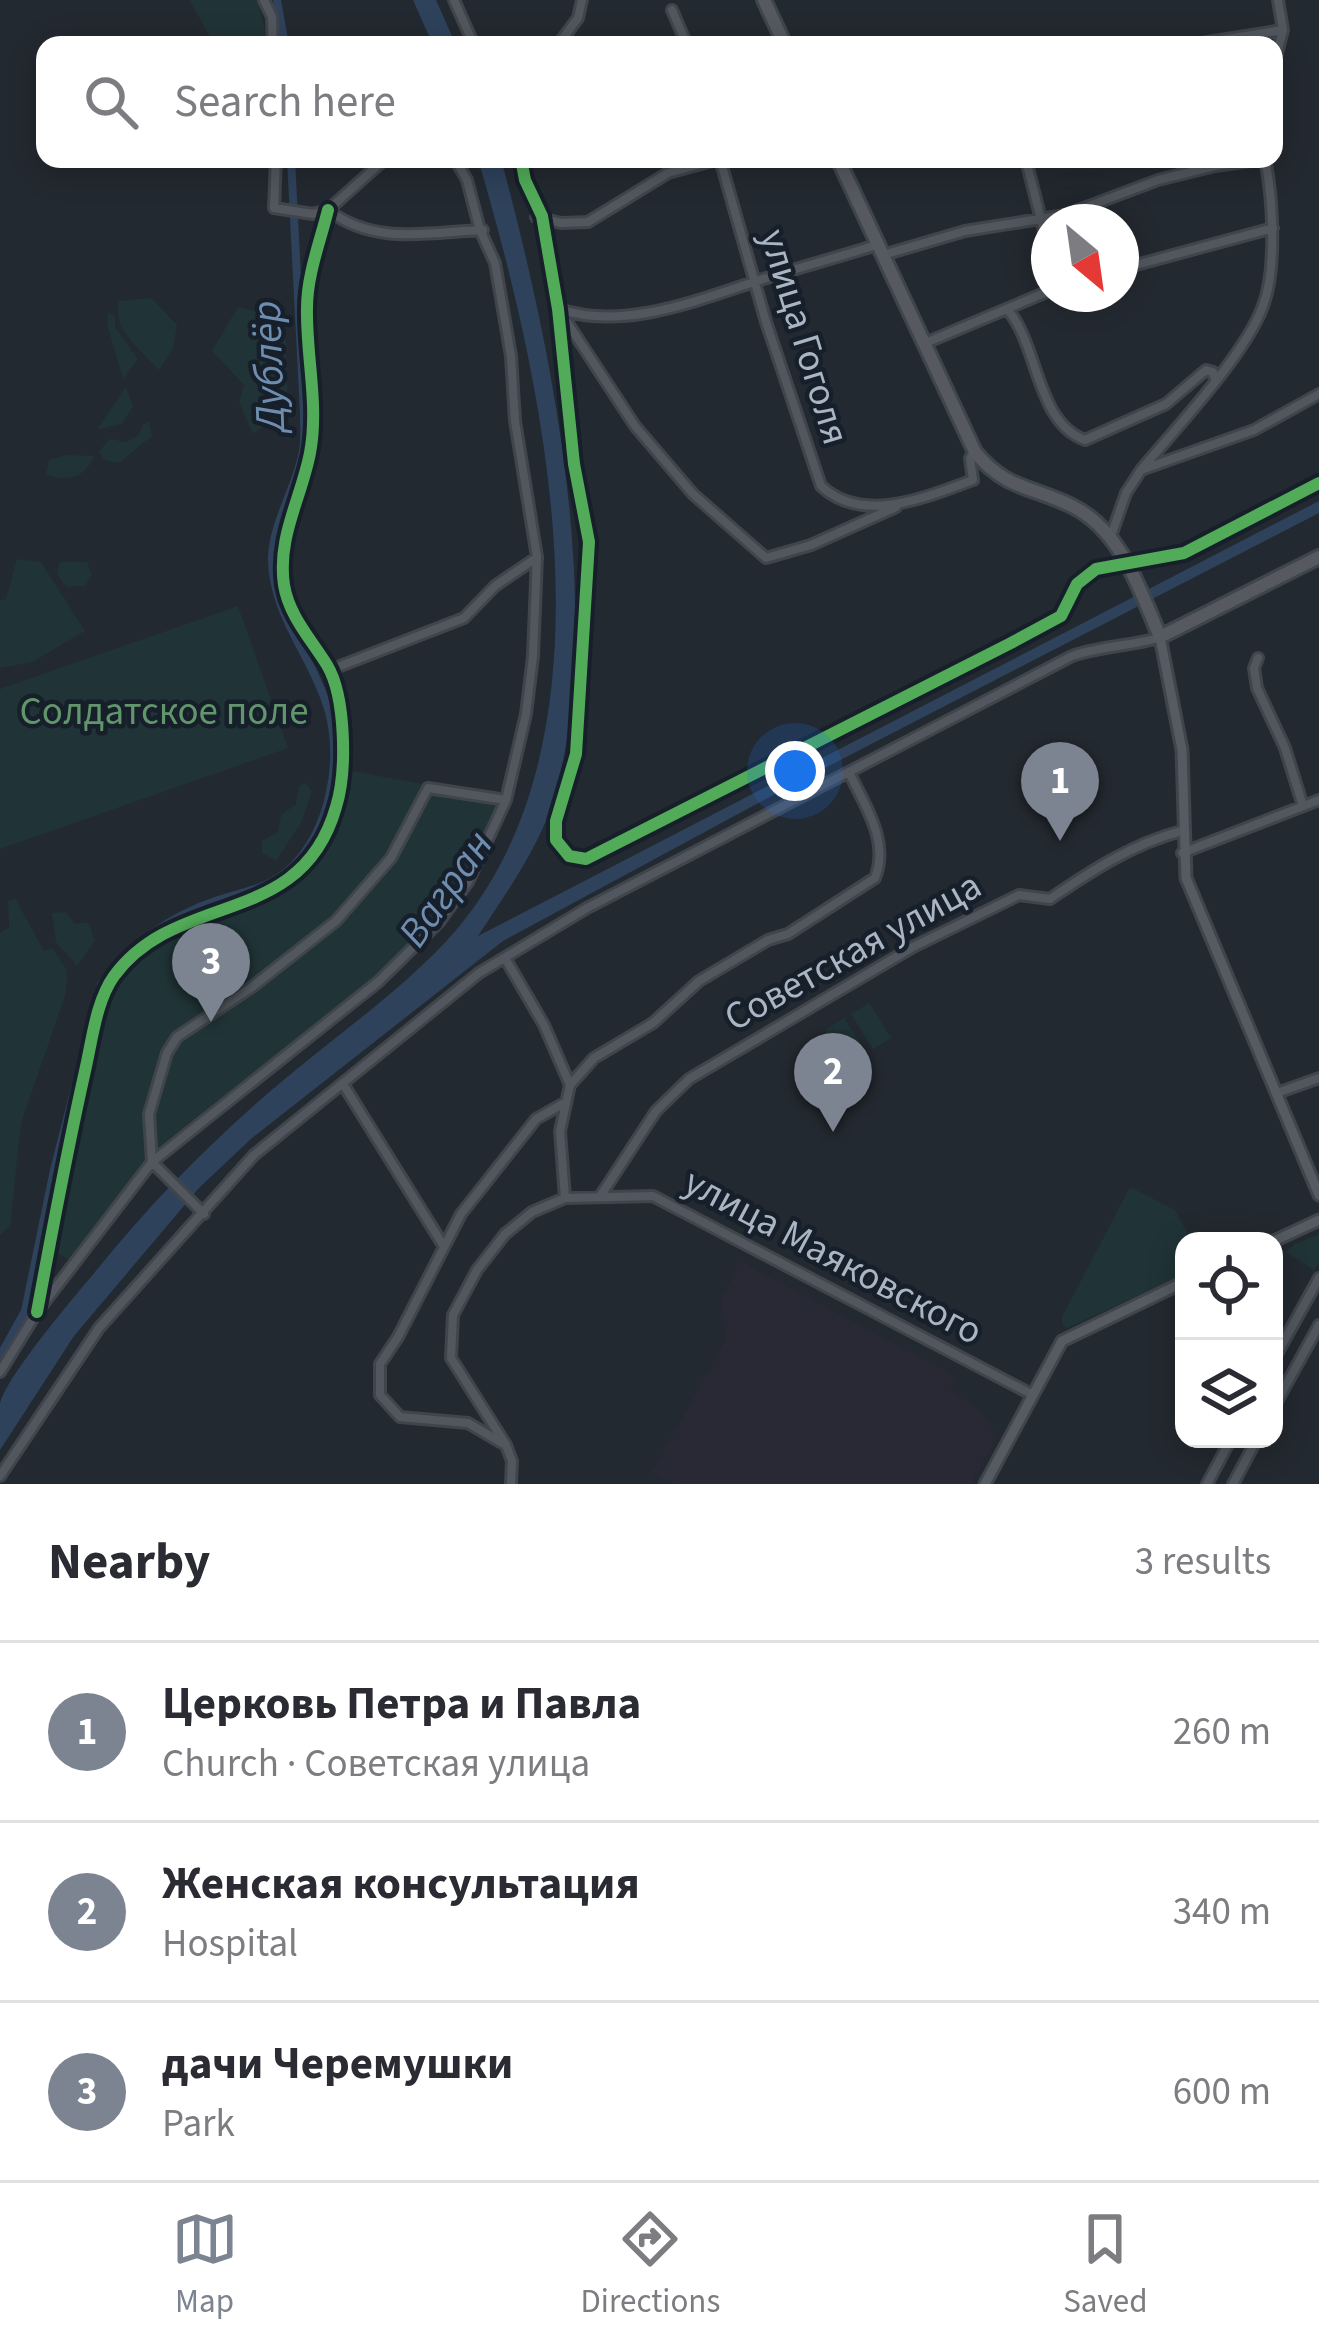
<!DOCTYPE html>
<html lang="en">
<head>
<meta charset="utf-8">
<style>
	body { margin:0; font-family:"Source Sans 3",sans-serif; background:#f7f7f7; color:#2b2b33 }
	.controls { position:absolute; right:36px; bottom:36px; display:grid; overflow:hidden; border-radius:24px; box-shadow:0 6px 30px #0003 }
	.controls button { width:108px; height:108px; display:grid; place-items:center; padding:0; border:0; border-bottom:3px solid #e1e1e2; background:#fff; color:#2b2b33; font:60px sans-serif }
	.compass { position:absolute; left:1031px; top:204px; width:108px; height:108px; border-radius:50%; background:#fff; box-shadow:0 6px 30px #0003; rotate:151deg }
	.you { position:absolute; left:795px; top:771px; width:42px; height:42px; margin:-30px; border:9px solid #fff; border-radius:50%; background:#1a73e8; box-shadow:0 0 0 18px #1a73e833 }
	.badge { display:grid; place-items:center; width:78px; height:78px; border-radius:50%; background:#7b8490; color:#fff; font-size:39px; font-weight:700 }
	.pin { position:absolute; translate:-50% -99px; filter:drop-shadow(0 3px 6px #0008) }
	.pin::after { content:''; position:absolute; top:63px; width:42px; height:36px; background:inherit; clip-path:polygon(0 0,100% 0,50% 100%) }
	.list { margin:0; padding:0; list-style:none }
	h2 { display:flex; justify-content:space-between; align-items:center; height:156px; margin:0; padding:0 48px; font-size:51px }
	h2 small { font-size:39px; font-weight:400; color:#7c7c81 }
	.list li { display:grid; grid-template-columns:78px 1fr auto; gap:36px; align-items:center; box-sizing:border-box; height:180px; padding:0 48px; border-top:3px solid #e1e1e2 }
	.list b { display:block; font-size:45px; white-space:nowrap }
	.list p { margin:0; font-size:39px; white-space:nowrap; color:#7c7c81 }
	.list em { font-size:39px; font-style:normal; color:#7c7c81 }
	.icon { flex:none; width:66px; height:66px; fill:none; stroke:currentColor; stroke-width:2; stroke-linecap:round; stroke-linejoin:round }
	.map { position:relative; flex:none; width:1319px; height:1484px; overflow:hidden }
	.search { position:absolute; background:#fff; box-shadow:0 6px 30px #0003; left:36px; right:36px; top:36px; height:132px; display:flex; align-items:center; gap:30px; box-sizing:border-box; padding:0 42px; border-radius:24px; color:#7c7c81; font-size:45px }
	.sheet { height:696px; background:#fff }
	nav { display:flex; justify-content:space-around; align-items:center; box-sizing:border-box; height:168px; border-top:3px solid #e1e1e2; background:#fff; font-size:33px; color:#7c7c81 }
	nav a { display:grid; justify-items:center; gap:6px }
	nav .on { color:#7b8490 }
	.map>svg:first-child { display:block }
	.medical { fill:#292936 }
	.green { fill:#203336 }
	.water { fill:#2e425b }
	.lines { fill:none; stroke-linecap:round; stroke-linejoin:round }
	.canal { stroke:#2e425b; stroke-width:8 }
	.minor-casing { stroke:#40454b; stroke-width:14 }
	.secondary-casing { stroke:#40454b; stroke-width:15 }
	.trunk-casing { stroke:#3f454c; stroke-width:18 }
	.minor { stroke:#52575f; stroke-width:8 }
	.secondary { stroke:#565b63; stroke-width:9 }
	.trunk { stroke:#565a60; stroke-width:12 }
	.cycleway-casing { stroke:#161f2a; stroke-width:20 }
	.cycleway { stroke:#51ab58; stroke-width:12 }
	.labels { text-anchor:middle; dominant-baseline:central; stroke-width:9; stroke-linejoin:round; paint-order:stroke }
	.street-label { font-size:39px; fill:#aab5c4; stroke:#161f2a }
	.park-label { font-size:39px; fill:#61956b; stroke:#161f2a }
	.water-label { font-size:42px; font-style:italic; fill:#6f8daf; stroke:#161f2a }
</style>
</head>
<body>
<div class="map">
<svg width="1319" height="1484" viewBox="0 0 1319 1484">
	<rect width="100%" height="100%" fill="#232930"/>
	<path class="medical" d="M 740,1261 L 957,1377 L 950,1390 L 982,1412 L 997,1436 L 971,1484 L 674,1484 L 652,1472 L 727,1338 L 720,1300 Z"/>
	<path class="green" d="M 189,0 L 258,0 L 267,40 L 261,45 L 215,45 Z
		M 151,298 L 177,325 L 173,349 L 159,370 C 142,351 111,329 119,301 Z
		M 238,307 L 285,319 L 289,440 L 268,423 L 253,434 L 239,402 L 244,385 L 212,351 Z
		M 108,312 L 115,317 L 115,327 L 138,359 L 123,379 L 107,324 Z
		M 126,387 L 133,406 L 122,424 L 97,429 Z
		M 149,421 L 152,436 L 119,463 L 104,460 L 99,451 L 110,439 L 126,442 L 139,435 L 142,425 Z
		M 66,455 L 95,456 C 83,478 70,482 46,475 L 49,460 Z
		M 17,559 L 41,562 L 85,631 L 32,662 L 0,668 L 0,600 L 6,599 Z
		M 60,562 L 87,562 L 92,575 L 85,586 L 66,587 L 57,574 Z
		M 238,606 L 288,748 L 0,849 L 0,689 Z
		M 347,770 L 503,799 C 476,856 450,905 407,952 L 149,1155 L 71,1260 L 55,1253 C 68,1182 82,1037 120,979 C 134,958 156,946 178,935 C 203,922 228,917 254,906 C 312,884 338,827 347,770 Z
		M 305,783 L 312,791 L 302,821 L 276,861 L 262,853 L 262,841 L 278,832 L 281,815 L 296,804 L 299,786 Z
		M 15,898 L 44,951 L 53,948 L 67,971 L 66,993 L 21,1123 L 10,1226 L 0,1235 L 0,933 L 9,927 L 8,901 Z
		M 66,912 L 75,924 L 88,922 L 95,940 L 77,966 L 56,942 L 52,913 Z
		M 869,1003 L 891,1038 L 873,1049 L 851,1014 Z
		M 844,1018 L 867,1053 L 848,1065 L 837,1047 L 843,1061 L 830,1069 L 814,1044 L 829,1035 L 826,1029 Z
		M 1130,1187 L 1175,1210 L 1192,1241 L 1184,1241 L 1184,1275 L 1067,1328 L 1063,1326 L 1062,1317 Z
		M 1319,1234 L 1319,1263 L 1314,1270 L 1286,1252 L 1295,1244 Z"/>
	<path class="water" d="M 413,0 L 436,0 L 456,45 L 433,45 Z
		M 478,159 L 501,159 C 551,344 605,604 556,792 C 542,844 506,893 478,936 L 1319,501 L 1319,513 L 790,786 L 503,941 L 252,1138 L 199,1188 L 74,1336 L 0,1450 C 0,1435 0,1418 0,1404 C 5,1378 75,1296 95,1272 C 153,1200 215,1137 286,1078 C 343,1030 408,986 457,929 C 623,732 544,383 478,159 Z"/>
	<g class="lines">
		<path class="canal" d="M 277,0 L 285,45
			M 0,1356 L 25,1311 L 54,1170 L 101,985 C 130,945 170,916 218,900 C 246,891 269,889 292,867 C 330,829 342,763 329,712 C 314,658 271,614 272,557 C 273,522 297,486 303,451 C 305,439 304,426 304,414 L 291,159"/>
		<defs>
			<path id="minor" d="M 264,0 L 272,17 L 273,45
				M 454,0 L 474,45
				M 672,10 L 687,45
				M 558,45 L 578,18 L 582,0
				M 1189,45 L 1283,30
				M 1274,65 L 1283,30 L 1278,0
				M 276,159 L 274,208 L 313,214 L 328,210 L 385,159
				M 521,159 L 525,180 L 542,216 L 558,309 L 574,464 L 589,542 L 576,754 L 556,821 L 556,840 L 569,856 L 586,859 L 1011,643 L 1061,616 L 1077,584 L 1096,569 L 1184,553 L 1319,483
				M 720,159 L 766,322 L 821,486 C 863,525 926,497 973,480 L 970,458 L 974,453
				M 1028,168 L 1046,239 L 1049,291
				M 328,210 C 375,246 430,232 483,230
				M 536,217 L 561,223 L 588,222 L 668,173 L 719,159
				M 883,255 L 965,231 L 1065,215 L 1158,180 L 1215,166 L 1265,159
				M 1121,269 L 1273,228
				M 559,309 C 624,331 698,300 760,280 C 798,268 838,257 877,245
				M 559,310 L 635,426 L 693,494 L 766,558 L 811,545 L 896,507
				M 1008,310 C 1039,347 1036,422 1085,440 L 1166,404 L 1206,370 L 1213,372 L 1215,379
				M 923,344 L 1049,291
				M 1141,470 C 1176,428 1245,355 1263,306 C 1277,269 1273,198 1265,159
				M 1111,536 L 1126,493 L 1141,470 L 1254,430 L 1319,394
				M 1258,658 L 1254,668 L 1257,688 L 1285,748 L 1303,806
				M 330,670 L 464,618 L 495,586 L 536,558
				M 1182,853 L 1319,800
				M 505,958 L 544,1025 L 570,1085 L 560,1131 L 565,1198
				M 343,1084 L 443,1245
				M 570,1085 L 594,1058 L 653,1023 L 699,981 L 768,940 L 788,934 L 875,878 C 890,840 864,805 849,772
				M 1277,1093 L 1319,1078
				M 601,1195 L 656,1111 L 689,1079 L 913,947 L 1019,895 L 1050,899 C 1091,871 1134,843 1182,831
				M 204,1214 L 152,1162 L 149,1114 L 167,1053 L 177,1037 L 252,987 L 336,921 L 391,858 L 428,788 L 506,800
				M 38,1309 C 52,1231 66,1154 84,1077 C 91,1045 95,1000 116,974 C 184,891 304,925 337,806 C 348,766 346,710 330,671 C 318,640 289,620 284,584 C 278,536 302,498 310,452 C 319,404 306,356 307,307 C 307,274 320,242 328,210
				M 1274,1359 L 1319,1278
				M 0,1372 L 37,1312 L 152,1162 L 378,982 L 439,922 L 468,882 L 506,800 L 526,714 L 533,656 L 537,557 L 515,421 L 511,356 L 495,263 L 480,230 L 467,180 L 455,159
				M 1274,1407 L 1319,1325
				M 502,1443 L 468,1423 L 400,1417 L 380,1395 L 380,1364 L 398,1337 L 461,1214 L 536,1119 L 566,1102
				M 0,1476 L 99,1328 L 254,1155 L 479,973 L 587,908 L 1072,656 C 1101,646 1130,646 1159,638
				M 511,1484 L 512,1461 L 506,1445 L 451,1358 L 453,1315 L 477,1270 L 505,1234 L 532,1212 L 565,1198 L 653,1196 L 1033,1395
				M 1207,1484 L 1231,1439
				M 1233,1484 L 1257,1439"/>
			<path id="secondary" d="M 1160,637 L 1182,750 L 1186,878 L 1319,1195
				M 1274,1241 L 1319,1220
				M 985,1484 L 1062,1341 L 1184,1282"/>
			<path id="trunk" d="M 764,0 L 785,45
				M 838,159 L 975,452 C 1006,490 1032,486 1072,506 C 1121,530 1140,590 1160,637 L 1319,557"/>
		</defs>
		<use href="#minor" class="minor-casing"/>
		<use href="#secondary" class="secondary-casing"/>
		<use href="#trunk" class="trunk-casing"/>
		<use href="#minor" class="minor"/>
		<use href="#secondary" class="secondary"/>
		<use href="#trunk" class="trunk"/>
		<defs>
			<path id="cycleway" d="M 521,159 L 525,180 L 542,216 L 558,309 L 574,464 L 589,542 L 576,754 L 556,821 L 556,840 L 569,856 L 586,859 L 1011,643 L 1061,616 L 1077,584 L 1096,569 L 1184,553 L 1319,483
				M 37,1312 C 52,1231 67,1151 85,1071 C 92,1041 96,1001 114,976 C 178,889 301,930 336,807 C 347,772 346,697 327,665 C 311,639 289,616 284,585 C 277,537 301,499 310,453 C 319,405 306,356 307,308 C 307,275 320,242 328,210"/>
		</defs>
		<use href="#cycleway" class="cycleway-casing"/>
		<use href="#cycleway" class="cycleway"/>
	</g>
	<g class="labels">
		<g class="street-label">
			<text transform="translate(804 337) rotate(73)">улица Гоголя</text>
			<text transform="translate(853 952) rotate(-29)">Советская улица</text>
			<text transform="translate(833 1257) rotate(28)">улица Маяковского</text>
		</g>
		<g class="park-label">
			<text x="164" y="712">Солдатское поле</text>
		</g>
		<g class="water-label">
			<text transform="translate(269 366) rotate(-92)">Дублёр</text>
			<text transform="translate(446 889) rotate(-55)">Вагран</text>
		</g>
	</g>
</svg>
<div class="controls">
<button><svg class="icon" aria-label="locate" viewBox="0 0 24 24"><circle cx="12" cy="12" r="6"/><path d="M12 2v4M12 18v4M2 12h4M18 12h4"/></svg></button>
<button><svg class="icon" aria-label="layers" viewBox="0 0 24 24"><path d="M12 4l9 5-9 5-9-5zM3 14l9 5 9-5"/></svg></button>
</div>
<svg class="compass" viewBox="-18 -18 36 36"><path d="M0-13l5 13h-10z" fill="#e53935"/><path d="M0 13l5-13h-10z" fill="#7c7c81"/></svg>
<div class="you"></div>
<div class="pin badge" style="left:1060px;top:841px">1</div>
<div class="pin badge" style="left:833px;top:1132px">2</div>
<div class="pin badge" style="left:211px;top:1022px">3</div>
<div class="search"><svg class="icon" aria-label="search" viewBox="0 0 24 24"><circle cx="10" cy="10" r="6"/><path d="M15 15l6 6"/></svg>Search here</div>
</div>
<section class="sheet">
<h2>Nearby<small>3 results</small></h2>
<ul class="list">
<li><span class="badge">1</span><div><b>Церковь Петра и Павла</b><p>Church · Советская улица</p></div><em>260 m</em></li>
<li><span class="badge">2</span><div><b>Женская консультация</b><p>Hospital</p></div><em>340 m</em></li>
<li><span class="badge">3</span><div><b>дачи Черемушки</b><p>Park</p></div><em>600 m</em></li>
</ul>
</section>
<nav>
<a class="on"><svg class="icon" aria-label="map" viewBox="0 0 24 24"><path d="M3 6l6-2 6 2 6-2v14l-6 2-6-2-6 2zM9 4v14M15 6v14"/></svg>Map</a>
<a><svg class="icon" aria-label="directions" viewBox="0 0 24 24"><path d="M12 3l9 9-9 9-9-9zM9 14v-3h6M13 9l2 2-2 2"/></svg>Directions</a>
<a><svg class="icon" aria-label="saved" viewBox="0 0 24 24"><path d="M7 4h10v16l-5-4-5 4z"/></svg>Saved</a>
</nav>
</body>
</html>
